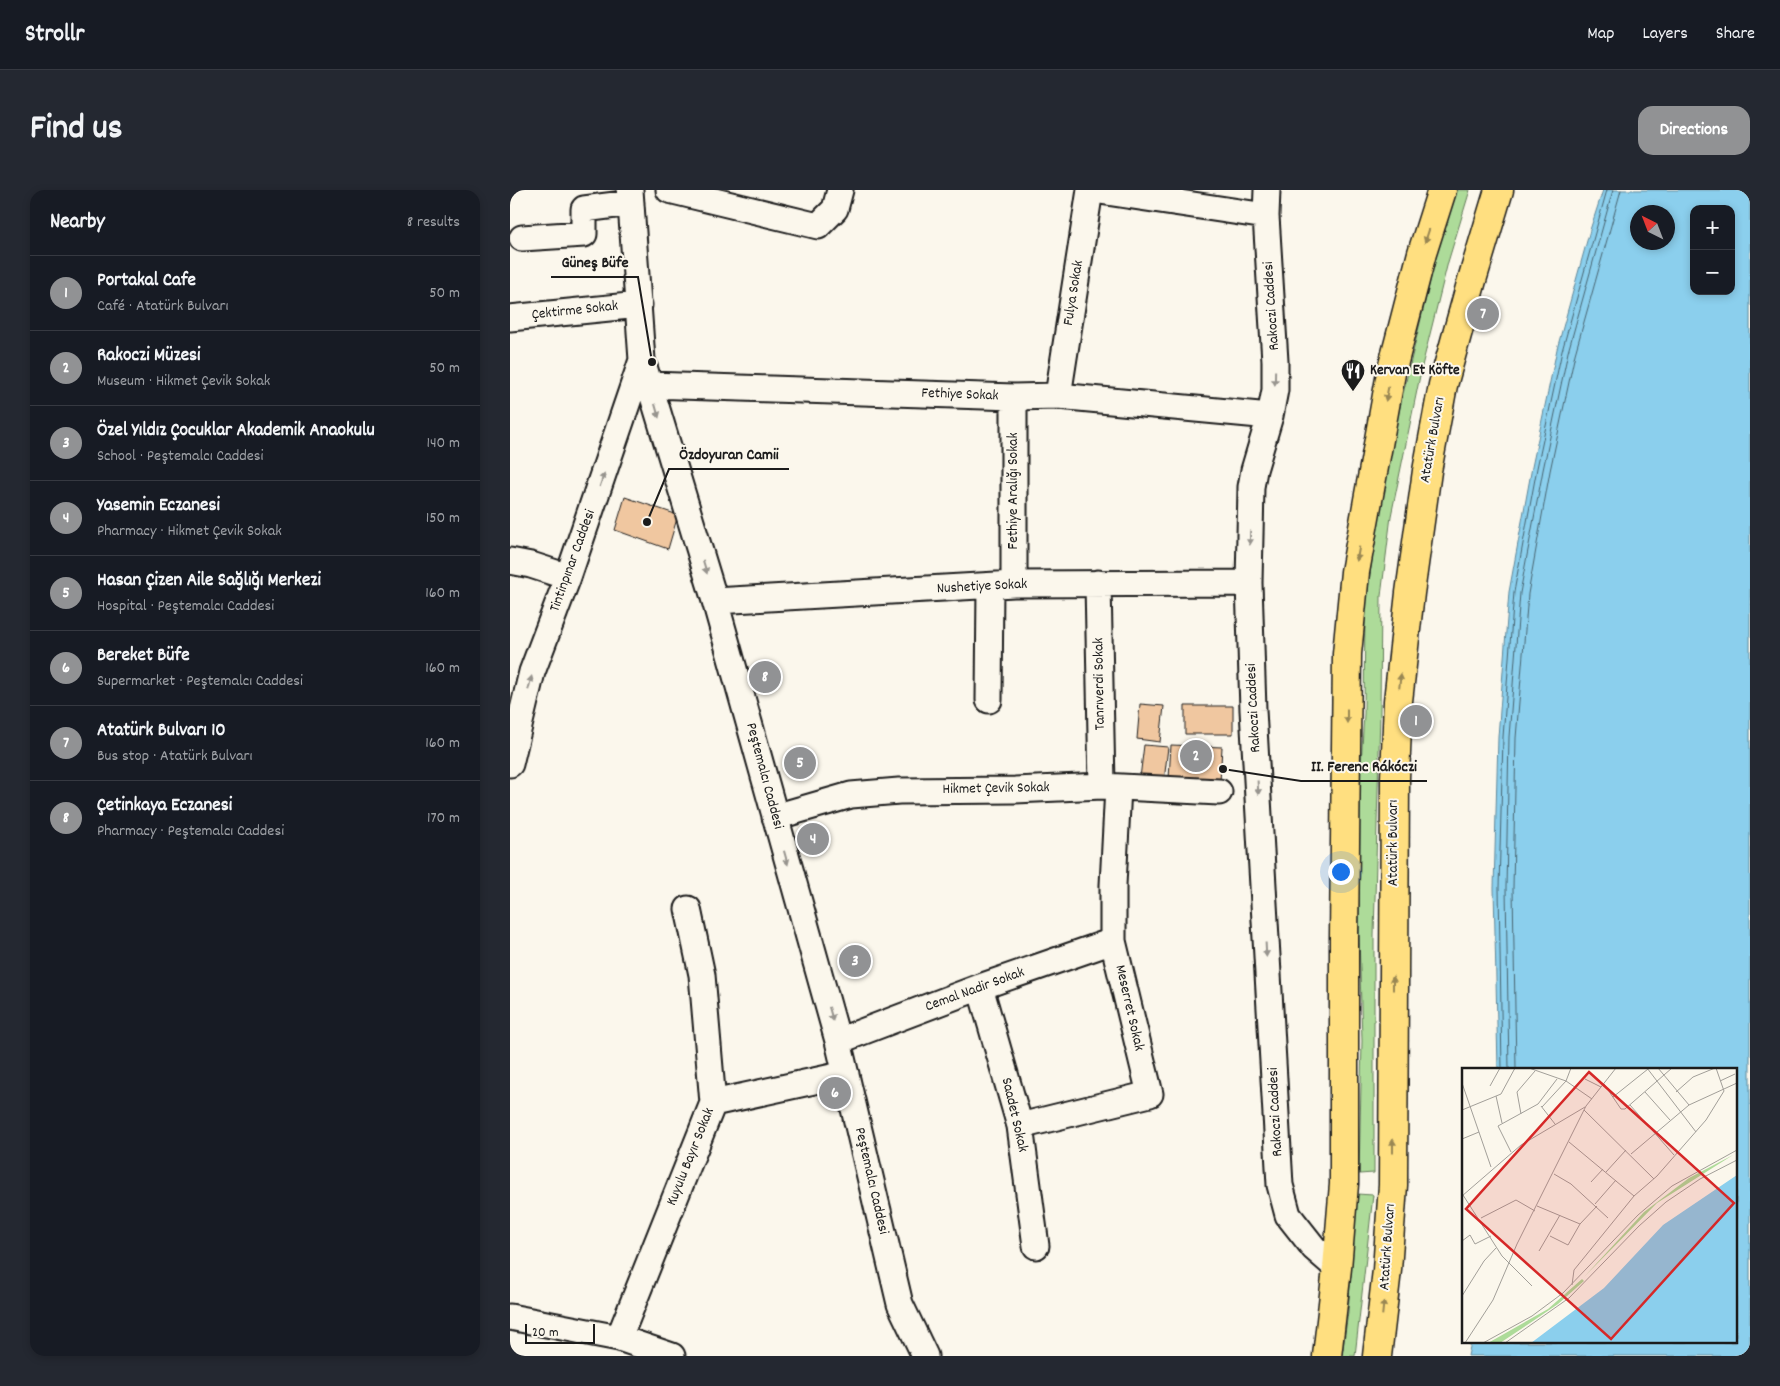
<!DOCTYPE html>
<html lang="en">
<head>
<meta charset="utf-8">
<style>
	body { margin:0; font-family:Dekko,sans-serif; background:#242831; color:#f1f3f6 }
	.controls { position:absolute; right:15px; top:15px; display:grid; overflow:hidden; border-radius:10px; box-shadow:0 2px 8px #0003 }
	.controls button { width:45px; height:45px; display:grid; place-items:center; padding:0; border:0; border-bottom:1px solid #363941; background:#171b24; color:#f1f3f6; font:25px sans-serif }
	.compass { position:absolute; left:1120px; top:15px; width:45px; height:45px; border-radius:50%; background:#171b24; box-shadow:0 2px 8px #0003; rotate:318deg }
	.scale { position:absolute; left:15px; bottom:12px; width:70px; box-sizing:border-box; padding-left:5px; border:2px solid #1c1c1c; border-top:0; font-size:14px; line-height:18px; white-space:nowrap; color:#1c1c1c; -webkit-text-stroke:4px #fbf7ec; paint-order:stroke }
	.you { position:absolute; left:830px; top:681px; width:18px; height:18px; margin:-12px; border:4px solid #fff; border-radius:50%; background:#1a73e8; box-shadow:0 0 0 8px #1a73e833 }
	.badge { display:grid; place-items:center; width:32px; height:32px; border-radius:50%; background:#919294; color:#fff; font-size:16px; font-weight:700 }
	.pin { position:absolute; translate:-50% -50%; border:2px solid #fff; box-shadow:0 1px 5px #0006 }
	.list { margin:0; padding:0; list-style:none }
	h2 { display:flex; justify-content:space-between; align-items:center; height:65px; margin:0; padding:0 20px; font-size:21px }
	h2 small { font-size:16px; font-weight:400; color:#9ea1a6 }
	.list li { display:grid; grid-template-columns:32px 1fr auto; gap:15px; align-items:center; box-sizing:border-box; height:75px; padding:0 20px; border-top:1px solid #363941 }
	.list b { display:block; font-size:19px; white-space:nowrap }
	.list p { margin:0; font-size:16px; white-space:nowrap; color:#9ea1a6 }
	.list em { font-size:16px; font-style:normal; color:#9ea1a6 }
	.map { position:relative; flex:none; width:1240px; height:1166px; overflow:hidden; border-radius:15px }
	header { display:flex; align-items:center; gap:30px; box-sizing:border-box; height:70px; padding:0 25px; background:#171b24; border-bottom:1px solid #363941 }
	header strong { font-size:24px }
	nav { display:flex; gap:28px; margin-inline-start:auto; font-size:18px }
	.intro { display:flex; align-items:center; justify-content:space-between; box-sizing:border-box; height:120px; padding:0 30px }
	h1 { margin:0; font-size:35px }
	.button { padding:12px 22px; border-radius:15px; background:#919294; color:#fff; font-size:18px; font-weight:700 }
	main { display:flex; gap:30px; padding:0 30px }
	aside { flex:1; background:#171b24; border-radius:15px; box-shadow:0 2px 8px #0003 }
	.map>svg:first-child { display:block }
	.green { fill:#addb99; stroke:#647c5a }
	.water { fill:#8bcfed; stroke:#5f8799; fill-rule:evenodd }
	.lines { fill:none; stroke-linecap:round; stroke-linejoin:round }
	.shore { stroke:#486470; stroke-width:1 }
	.building { fill:#f0c7a0; stroke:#1c1c1c }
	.minor-casing { stroke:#1c1c1c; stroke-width:29 }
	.major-casing { stroke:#1c1c1c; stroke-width:31 }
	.minor { stroke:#fbf7ec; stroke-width:25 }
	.major { stroke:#ffdf80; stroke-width:28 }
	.oneway { fill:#998753 }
	.oneway2 { fill:#97948e }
	.labels { text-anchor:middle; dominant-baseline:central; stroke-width:4; stroke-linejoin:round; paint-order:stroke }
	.street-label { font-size:15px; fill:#1c1c1c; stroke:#fbf7ec }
	.poi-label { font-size:15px; font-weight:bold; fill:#1c1c1c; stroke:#fbf7ec; text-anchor:start }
	.inset-road { fill:none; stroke:#a29f99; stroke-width:1 }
	.view { fill:#d62828; fill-opacity:0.15; stroke:#d62828; stroke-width:2.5 }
	.inset-edge { fill:none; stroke:#1c1c1c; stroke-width:2.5 }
	.leader { fill:none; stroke:#1c1c1c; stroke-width:2 }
	.callout-dot { fill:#1c1c1c; stroke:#fbf7ec; stroke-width:2 }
	.callout-label { font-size:16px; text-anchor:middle; font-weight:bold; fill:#1c1c1c; stroke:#fbf7ec; stroke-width:4; stroke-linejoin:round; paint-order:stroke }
</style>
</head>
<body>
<header>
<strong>Strollr</strong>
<nav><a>Map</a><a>Layers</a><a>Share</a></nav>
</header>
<div class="intro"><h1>Find us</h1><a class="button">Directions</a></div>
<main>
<aside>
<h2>Nearby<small>8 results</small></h2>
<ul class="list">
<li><span class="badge">1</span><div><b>Portakal Cafe</b><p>Café · Atatürk Bulvarı</p></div><em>50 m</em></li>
<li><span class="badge">2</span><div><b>Rakoczi Müzesi</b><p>Museum · Hikmet Çevik Sokak</p></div><em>50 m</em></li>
<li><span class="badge">3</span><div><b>Özel Yıldız Çocuklar Akademik Anaokulu</b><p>School · Peştemalcı Caddesi</p></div><em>140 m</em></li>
<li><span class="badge">4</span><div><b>Yasemin Eczanesi</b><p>Pharmacy · Hikmet Çevik Sokak</p></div><em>150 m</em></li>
<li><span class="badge">5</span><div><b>Hasan Çizen Aile Sağlığı Merkezi</b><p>Hospital · Peştemalcı Caddesi</p></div><em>160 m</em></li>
<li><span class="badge">6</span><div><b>Bereket Büfe</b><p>Supermarket · Peştemalcı Caddesi</p></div><em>160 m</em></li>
<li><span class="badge">7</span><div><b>Atatürk Bulvarı 10</b><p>Bus stop · Atatürk Bulvarı</p></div><em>160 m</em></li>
<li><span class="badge">8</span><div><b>Çetinkaya Eczanesi</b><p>Pharmacy · Peştemalcı Caddesi</p></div><em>170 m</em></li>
</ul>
</aside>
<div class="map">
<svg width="1240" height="1166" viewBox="0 0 1240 1166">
	<rect width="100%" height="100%" fill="#fbf7ec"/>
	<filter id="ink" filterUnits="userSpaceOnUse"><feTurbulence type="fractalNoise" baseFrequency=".02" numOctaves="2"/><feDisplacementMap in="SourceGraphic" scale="10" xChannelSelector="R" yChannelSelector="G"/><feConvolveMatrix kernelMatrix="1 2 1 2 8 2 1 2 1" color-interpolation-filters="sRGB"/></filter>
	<g filter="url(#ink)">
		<path class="green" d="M 947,0 L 960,0 L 938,72 L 912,176 L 881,326 L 871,406 L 870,523 L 864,745 L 864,983 L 849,984 L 852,851 L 849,744 L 850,593 L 854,524 L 855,422 L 868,323 L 882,250 L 925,70 Z
			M 847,1004 L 863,1005 L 845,1166 L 832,1166 L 838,1122 Z"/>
		<path class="water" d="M 1093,0 L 1240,0 L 1240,1166 L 958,1166 L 961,1152 L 1226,1152 L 1226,880 L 988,880 L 984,698 L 988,547 L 999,402 L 1022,277 L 1047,159 L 1080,40 ZM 1184,19 L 1221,19 L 1221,101 L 1184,101 ZM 1128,22 L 1158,22 L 1158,52 L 1128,52 Z"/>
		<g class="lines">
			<path class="shore" d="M 992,880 L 989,698 L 993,547 L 1004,402 L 1027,278 L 1052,161 L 1097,0
				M 999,880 L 996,698 L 999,547 L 1010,403 L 1033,280 L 1058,162 L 1103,0
				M 1006,880 L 1003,698 L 1006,548 L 1018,404 L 1040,281 L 1065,164 L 1111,0"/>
		</g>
		<path class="building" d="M 115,307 L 168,325 L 158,359 L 105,340 Z
			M 630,514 L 654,516 L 650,552 L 627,549 Z
			M 675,516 L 723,516 L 723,544 L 675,544 Z
			M 634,555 L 658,557 L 654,591 L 630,588 Z
			M 661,555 L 712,557 L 710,592 L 659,589 Z"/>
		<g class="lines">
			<defs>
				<path id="minor" d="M 120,0 L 132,170 L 205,411 L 328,851 L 390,1114 L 415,1166
					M 159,0 L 308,36 L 325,19 L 330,0
					M 583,0 L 756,26
					M 757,0 L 756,26 L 765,171 L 765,200 L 760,226 L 744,280 L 741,297 L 739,393 L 743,520 L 770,995 L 778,1025 L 804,1058 L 827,1078
					M 12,48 L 74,44 L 74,19 L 121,13
					M 0,128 L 129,115
					M 140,195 L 504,207 L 548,206 L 760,226
					M 548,206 L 580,0
					M 504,207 L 504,394
					M 0,371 L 21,375 L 58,387
					M 588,393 L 592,596
					M 205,411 L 504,394 L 739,393
					M 479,510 L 480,396
					M 0,574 L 22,482 L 58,387 L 132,170
					M 265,627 L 341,605 L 389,601 L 505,600 L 592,596 L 709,602
					M 178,719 L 192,785 L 203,913
					M 470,797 L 510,936 L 526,1056
					M 328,851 L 470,797 L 603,751
					M 510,936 L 640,904 L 603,751 L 603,695 L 608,597
					M 0,1127 L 109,1148 L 162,1166
					M 109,1148 L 203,913 L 336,884"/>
				<path id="major" d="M 817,1166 L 827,1078 L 834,994 L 834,747 L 837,464 L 845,382 L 881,183 L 912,63 L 932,0
					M 867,1166 L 877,1080 L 883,995 L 885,588 L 888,511 L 900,403 L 917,281 L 933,195 L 962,90 L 989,0"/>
			</defs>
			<use href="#minor" class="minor-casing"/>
			<use href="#major" class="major-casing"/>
			<use href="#minor" class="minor"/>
			<use href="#major" class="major"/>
		</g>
		<defs><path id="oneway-solid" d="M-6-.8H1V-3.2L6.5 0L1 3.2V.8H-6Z" transform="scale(1.25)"/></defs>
		<g class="oneway">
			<use href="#oneway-solid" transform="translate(917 46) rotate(108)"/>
			<use href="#oneway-solid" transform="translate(877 204) rotate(101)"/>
			<use href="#oneway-solid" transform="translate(848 364) rotate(100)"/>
			<use href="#oneway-solid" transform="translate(890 491) rotate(-84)"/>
			<use href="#oneway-solid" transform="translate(837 526) rotate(90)"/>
			<use href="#oneway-solid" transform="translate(883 793) rotate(-90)"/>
			<use href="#oneway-solid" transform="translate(883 956) rotate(-90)"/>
			<use href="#oneway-solid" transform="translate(873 1118) rotate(-84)"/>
		</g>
		<g class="oneway2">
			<use href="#oneway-solid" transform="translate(765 188) rotate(91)"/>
			<use href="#oneway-solid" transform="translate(147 221) rotate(74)"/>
			<use href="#oneway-solid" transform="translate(92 290) rotate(-71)"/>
			<use href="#oneway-solid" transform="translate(740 348) rotate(91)"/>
			<use href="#oneway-solid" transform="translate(195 377) rotate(73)"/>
			<use href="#oneway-solid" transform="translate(20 493) rotate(-76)"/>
			<use href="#oneway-solid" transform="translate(748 598) rotate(87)"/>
			<use href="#oneway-solid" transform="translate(276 668) rotate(74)"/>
			<use href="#oneway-solid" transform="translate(756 760) rotate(87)"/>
			<use href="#oneway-solid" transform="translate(321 824) rotate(74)"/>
		</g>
	</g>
	<defs>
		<symbol id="restaurant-pin" viewBox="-11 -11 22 30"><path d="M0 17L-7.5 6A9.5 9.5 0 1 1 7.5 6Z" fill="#1c1c1c" stroke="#fbf7ec"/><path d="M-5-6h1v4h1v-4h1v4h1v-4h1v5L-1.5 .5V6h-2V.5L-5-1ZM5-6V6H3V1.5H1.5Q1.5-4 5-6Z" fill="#fff"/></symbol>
	</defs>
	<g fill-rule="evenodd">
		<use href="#restaurant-pin" x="829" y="167" width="28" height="38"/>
	</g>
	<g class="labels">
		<g class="street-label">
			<text transform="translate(564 103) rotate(-81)">Fulya Sokak</text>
			<text transform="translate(762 116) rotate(-94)">Rakoczi Caddesi</text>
			<text transform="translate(65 121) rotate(-6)">Çektirme Sokak</text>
			<text transform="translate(450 205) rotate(2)">Fethiye Sokak</text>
			<text transform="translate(923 250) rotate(-80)">Atatürk Bulvarı</text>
			<text transform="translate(504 301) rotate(-90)">Fethiye Aralığı Sokak</text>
			<text transform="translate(63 371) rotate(-70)">Tintinpınar Caddesi</text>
			<text transform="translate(472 397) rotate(-3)">Nushetiye Sokak</text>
			<text transform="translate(590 494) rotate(-91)">Tanrıverdi Sokak</text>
			<text transform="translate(744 518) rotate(-93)">Rakoczi Caddesi</text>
			<text transform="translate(254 586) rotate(75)">Peştemalcı Caddesi</text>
			<text transform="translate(486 599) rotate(-1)">Hikmet Çevik Sokak</text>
			<text transform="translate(884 653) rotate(-90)">Atatürk Bulvarı</text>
			<text transform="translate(465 800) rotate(-20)">Cemal Nadir Sokak</text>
			<text transform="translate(619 818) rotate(77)">Meserret Sokak</text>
			<text transform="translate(766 922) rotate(-93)">Rakoczi Caddesi</text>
			<text transform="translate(504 925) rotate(77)">Saadet Sokak</text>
			<text transform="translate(181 967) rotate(-68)">Kuyulu Bayır Sokak</text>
			<text transform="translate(361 991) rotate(77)">Peştemalcı Caddesi</text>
			<text transform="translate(878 1057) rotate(-86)">Atatürk Bulvarı</text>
		</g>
		<g class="poi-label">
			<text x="860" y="181">Kervan Et Köfte</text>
		</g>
	</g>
	<g transform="translate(952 878)">
		<rect width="275" height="275" fill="#fbf7ec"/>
		<path d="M 271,87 L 195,135 L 122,209 L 182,144 L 227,110 ZM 120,211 L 122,213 L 96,236 L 71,253 L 38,275 L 26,275 L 86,241 Z" fill="#addb99"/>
		<path d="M 275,107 L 275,275 L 69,275 L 142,220 L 201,157 Z" fill="#8bcfed"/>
		<path class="inset-road" d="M 67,0 L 104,13 L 130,31M 185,0 L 234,64M 196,0 L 227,37M 254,0 L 262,23M 123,11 L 139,19M 258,13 L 273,6M 0,15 L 29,99M 142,16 L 159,41 L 163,41 L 210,0M 28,18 L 38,0M 183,24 L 208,52M 214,24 L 231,9 L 253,0M 34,28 L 40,55M 151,29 L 186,1M 168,37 L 212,87M 79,38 L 93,56M 80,39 L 104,13 L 109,0M 0,42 L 39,26 L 53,0M 122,42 L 192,111M 59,46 L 55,24 L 73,3M 0,71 L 17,64M 107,74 L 172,128M 49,84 L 36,58 L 76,36 L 95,11M 169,86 L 227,37 L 275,15M 144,104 L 164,82M 92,106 L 109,116 L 146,150M 129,114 L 141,101M 1,127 L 40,188 L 70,218M 0,128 L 59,77 L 123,39M 133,136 L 154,112M 75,138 L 118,156M 19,150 L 54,132 L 73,143M 88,168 L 106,177 L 118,156 L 135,138M 0,173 L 8,167 L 13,176 L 29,168M 77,183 L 98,147M 110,217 L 112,202 L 172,128 L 195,108 L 244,52 L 262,23M 0,228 L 22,193 L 34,180M 3,275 L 31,232 L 55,176 L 124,38 L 154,0M 21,275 L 70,248 L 101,225 L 176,147 L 210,118 L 275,82M 43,275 L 107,230 L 177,158 L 204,134 L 238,111 L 275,92"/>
		<path class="view" d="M 127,4 L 272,135 L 149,271 L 4,141 Z"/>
		<rect width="275" height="275" class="inset-edge"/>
	</g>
	<path class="leader" d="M142 172L128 87H41M137 332L159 279H279M713 579L791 591H917"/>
	<g class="callout-dot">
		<circle cx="142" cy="172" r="5"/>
		<circle cx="137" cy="332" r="5"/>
		<circle cx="713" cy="579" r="5"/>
	</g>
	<g class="callout-label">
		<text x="85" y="77">Güneş Büfe</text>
		<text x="219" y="269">Özdoyuran Camii</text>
		<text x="854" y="581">II. Ferenc Rákóczi</text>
	</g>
</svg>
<div class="controls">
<button>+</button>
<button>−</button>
</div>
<svg class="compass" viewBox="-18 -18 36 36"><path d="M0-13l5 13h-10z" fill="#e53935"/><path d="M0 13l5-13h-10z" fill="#9ea1a6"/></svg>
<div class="scale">20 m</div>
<div class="you"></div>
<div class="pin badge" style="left:906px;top:531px">1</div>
<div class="pin badge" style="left:686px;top:566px">2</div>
<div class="pin badge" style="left:345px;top:771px">3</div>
<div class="pin badge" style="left:303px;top:649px">4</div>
<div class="pin badge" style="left:290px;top:573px">5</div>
<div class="pin badge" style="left:325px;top:903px">6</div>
<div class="pin badge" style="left:973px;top:124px">7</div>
<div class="pin badge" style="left:255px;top:487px">8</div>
</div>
</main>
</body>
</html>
